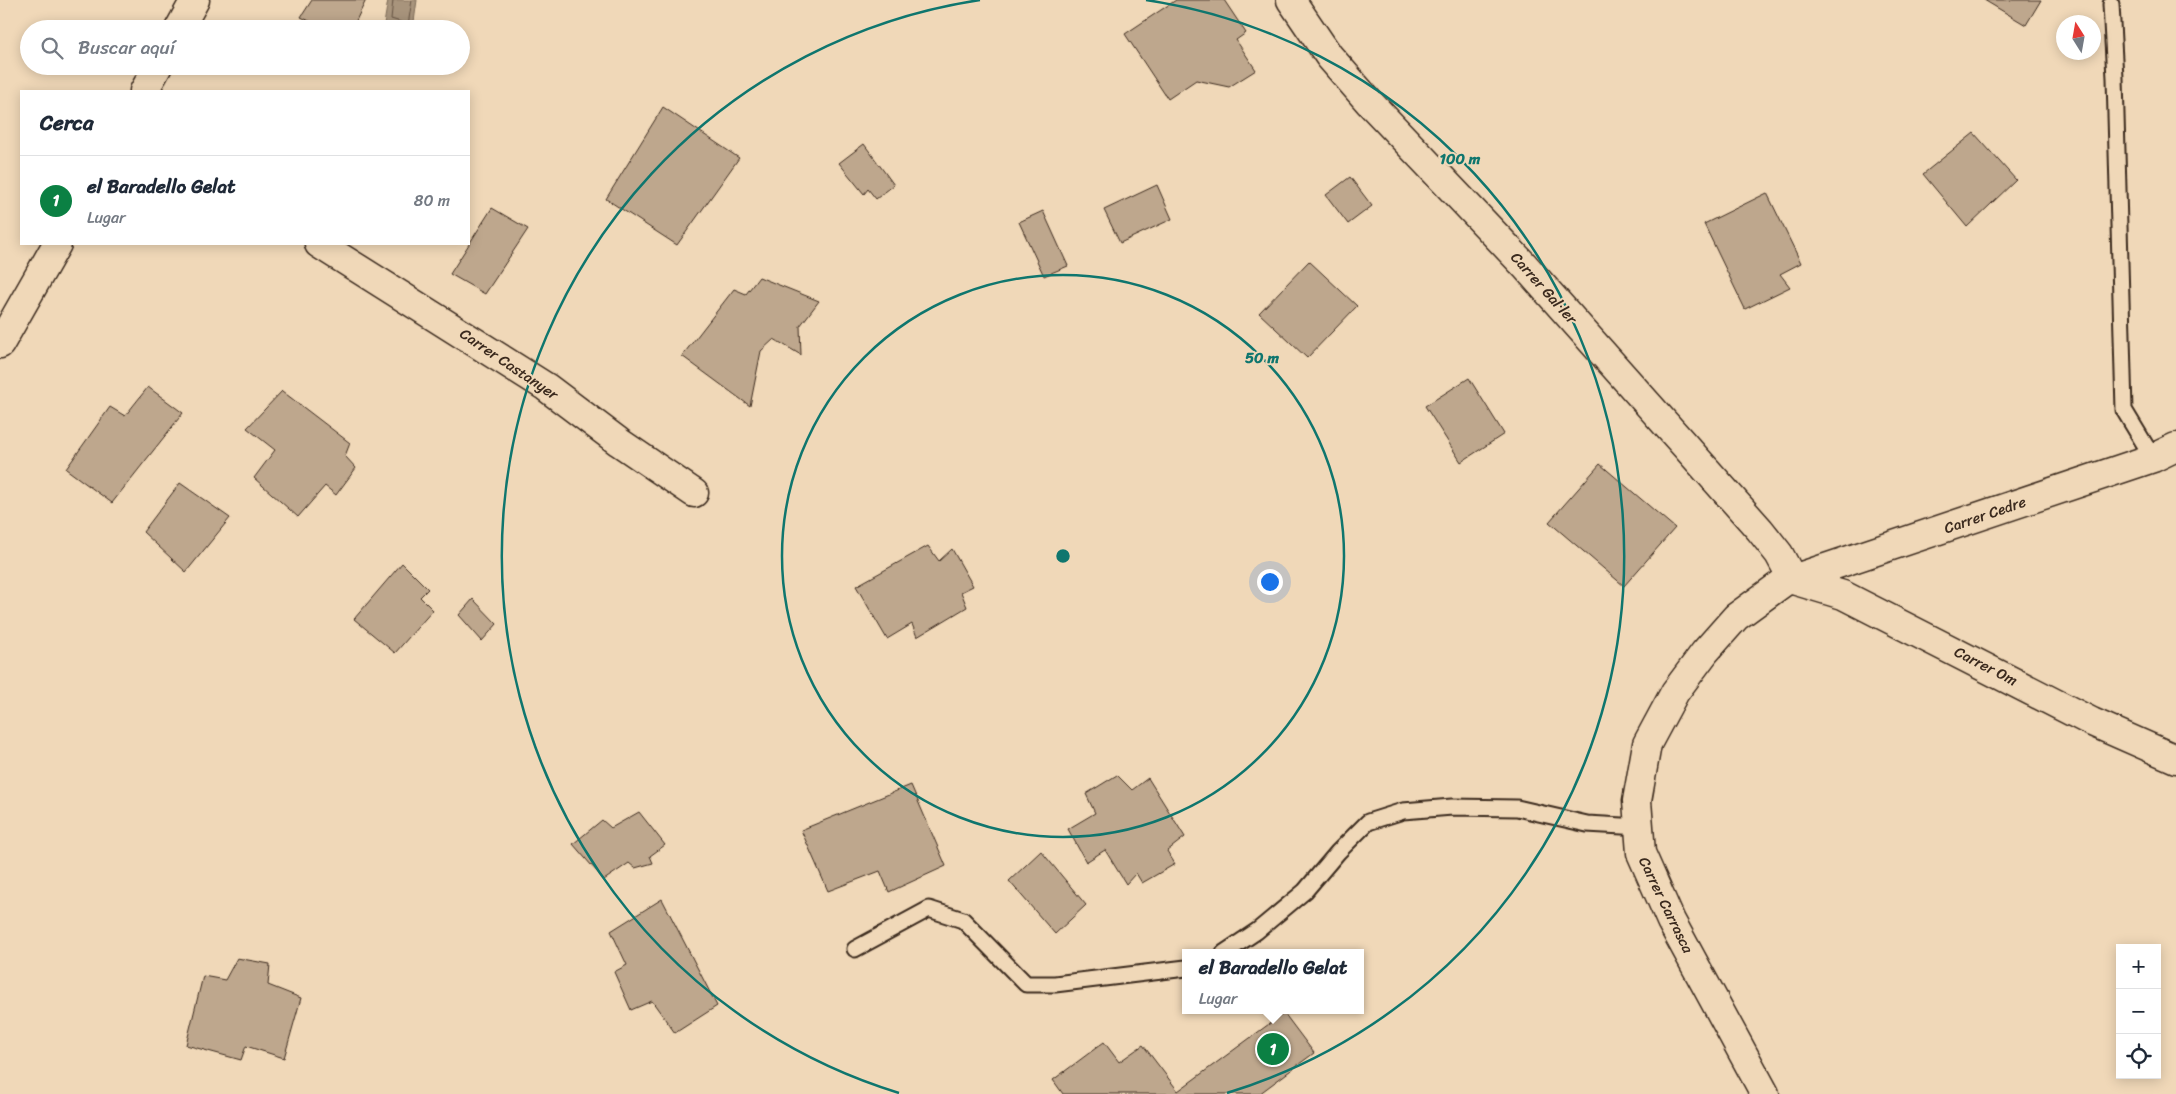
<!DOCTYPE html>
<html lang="es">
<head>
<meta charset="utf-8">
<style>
	body { margin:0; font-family:Sriracha,sans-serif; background:#f2f2f3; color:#1f2937 }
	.controls { position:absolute; right:15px; bottom:15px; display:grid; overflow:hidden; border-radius:0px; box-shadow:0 2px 12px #0003 }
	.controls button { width:45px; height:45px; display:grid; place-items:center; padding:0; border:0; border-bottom:1px solid #e0e1e3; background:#fff; color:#1f2937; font:25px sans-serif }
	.compass { position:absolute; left:2056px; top:15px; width:45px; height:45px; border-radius:50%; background:#fff; box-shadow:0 2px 12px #0003; rotate:349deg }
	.you { position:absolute; left:1269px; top:581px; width:18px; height:18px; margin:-12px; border:4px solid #fff; border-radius:50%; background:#1a73e8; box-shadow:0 0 0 8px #1a73e833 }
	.badge { display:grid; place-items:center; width:32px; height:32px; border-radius:50%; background:#0b8043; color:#fff; font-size:16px; font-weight:700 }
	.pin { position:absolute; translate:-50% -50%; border:2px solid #fff; box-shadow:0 1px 5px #0006 }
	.popup { position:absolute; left:1182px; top:949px; width:182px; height:65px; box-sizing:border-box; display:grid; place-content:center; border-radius:0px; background:#fff; filter:drop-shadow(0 1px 4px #0005); font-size:16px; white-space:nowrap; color:#747a83 }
	.popup b { font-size:19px; color:#1f2937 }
	.popup::after { content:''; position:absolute; left:50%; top:100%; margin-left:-10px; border:10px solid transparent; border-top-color:#fff }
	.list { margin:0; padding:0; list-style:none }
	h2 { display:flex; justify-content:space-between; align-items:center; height:65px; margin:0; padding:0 20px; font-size:21px }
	h2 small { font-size:16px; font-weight:400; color:#747a83 }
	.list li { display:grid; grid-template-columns:32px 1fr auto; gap:15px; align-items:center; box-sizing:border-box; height:90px; padding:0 20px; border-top:1px solid #e0e1e3 }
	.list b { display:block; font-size:19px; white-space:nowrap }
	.list p { margin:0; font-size:16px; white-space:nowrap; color:#747a83 }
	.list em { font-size:16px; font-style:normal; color:#747a83 }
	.icon { flex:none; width:28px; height:28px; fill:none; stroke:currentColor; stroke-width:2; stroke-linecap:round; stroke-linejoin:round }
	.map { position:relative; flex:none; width:2176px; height:1094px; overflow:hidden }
	.search { position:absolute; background:#fff; box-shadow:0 2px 12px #0003; left:20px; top:20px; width:450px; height:55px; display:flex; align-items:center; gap:12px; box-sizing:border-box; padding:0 18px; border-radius:28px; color:#747a83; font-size:19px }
	.panel { position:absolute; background:#fff; box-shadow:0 2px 12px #0003; left:20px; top:90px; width:450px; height:155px; border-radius:0px }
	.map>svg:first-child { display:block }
	.water { fill:#a8947c; stroke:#7c6a56 }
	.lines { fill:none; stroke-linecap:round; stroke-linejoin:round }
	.shore { stroke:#675444; stroke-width:1 }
	.building { fill:#bea78d; stroke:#3b2a1e }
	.service-casing { stroke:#3b2a1e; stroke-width:19 }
	.minor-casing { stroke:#3b2a1e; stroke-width:31 }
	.service { stroke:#f0d8b8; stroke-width:15 }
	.minor { stroke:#f0d8b8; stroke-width:28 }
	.ring { fill:none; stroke:#0f766e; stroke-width:2.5 }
	.labels { text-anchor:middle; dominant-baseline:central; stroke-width:4; stroke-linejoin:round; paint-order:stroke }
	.street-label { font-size:15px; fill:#3b2a1e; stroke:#f0d8b8 }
	.centre { fill:#0f766e; stroke:#f0d8b8; stroke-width:2.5 }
	.ring-label { font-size:15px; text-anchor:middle; font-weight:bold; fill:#0f766e; stroke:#f0d8b8; stroke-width:4; stroke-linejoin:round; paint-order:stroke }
</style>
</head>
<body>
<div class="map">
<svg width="2176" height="1094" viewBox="0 0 2176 1094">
	<rect width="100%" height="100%" fill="#f0d8b8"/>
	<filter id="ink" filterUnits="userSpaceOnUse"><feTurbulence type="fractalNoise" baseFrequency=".02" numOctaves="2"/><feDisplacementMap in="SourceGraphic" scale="10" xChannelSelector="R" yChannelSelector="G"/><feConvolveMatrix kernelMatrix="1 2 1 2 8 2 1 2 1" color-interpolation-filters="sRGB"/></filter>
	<g filter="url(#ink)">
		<path class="water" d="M 388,0 L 417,0 L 413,29 L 384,24 Z"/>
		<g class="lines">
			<path class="shore" d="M 393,0 L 391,19 L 401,22 L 406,27 L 408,25 L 412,0"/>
		</g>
		<path class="building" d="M 312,0 L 366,0 L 352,29 L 326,29 L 301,17 Z
			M 1176,0 L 1224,0 L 1246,33 L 1236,40 L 1256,70 L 1229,87 L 1196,80 L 1168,99 L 1125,34 Z
			M 1984,0 L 2041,0 L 2026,25 Z
			M 663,107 L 739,158 L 677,245 L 606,199 Z
			M 1974,133 L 2016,180 L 1967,227 L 1923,174 Z
			M 864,144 L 894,185 L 876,199 L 868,189 L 864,194 L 839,163 Z
			M 1350,177 L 1372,206 L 1348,224 L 1326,195 Z
			M 1157,185 L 1172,219 L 1120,243 L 1104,210 Z
			M 1767,193 L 1801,263 L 1780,274 L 1790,287 L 1745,309 L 1704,224 Z
			M 492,208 L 528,229 L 485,294 L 450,274 Z
			M 1043,211 L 1068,266 L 1044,276 L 1019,222 Z
			M 1309,261 L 1357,306 L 1307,358 L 1259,313 Z
			M 759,277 L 819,301 L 800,326 L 801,355 L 774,339 L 761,351 L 750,406 L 682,356 L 734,289 L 746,294 Z
			M 1469,378 L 1504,434 L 1461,462 L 1425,406 Z
			M 148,387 L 183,413 L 112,503 L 66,469 L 110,407 L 125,416 Z
			M 282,391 L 350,443 L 345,456 L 356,468 L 336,495 L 325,486 L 298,517 L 254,478 L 275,450 L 247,428 Z
			M 1600,464 L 1675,528 L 1624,586 L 1549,522 Z
			M 180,483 L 230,518 L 186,572 L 143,532 Z
			M 928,546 L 939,561 L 952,549 L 973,586 L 961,592 L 967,607 L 917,637 L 912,624 L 887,639 L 856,586 Z
			M 402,563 L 428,589 L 420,597 L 433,610 L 395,653 L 354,619 Z
			M 473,599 L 497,624 L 482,641 L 459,615 Z
			M 1117,775 L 1132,790 L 1148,778 L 1185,837 L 1167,851 L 1175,864 L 1142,883 L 1136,873 L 1126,884 L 1105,850 L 1086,862 L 1068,829 L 1095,813 L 1086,794 Z
			M 911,785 L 946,866 L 889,892 L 880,871 L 828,891 L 801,830 Z
			M 639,812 L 665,845 L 650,856 L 653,863 L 635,868 L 629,863 L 604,880 L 573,844 L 602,820 L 611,828 Z
			M 1041,851 L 1086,905 L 1055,934 L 1009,881 Z
			M 662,899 L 717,1006 L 675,1033 L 652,1001 L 631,1010 L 614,972 L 627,965 L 611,931 Z
			M 237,958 L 270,964 L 268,985 L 301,998 L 284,1058 L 246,1046 L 241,1060 L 186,1045 L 203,976 L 225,980 Z
			M 1284,1013 L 1314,1053 L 1259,1094 L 1063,1094 L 1053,1080 L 1104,1042 L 1119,1062 L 1143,1045 L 1178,1091 Z"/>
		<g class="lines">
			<defs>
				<path id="service" d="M 2111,4 L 2115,78 L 2124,410 L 2153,458
					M 855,949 L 929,909 L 963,920 L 1026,984 L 1055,984 L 1186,968
					M 1224,953 L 1257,931 L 1305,891 L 1338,852 L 1368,822 L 1403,811 L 1452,807 L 1517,808 L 1587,824 L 1640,827"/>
				<path id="minor" d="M 1291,0 L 1329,56 L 1369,102 L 1525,266 L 1760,530 L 1779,554 L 1793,580
					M 179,29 L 195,0
					M 144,91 L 158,66
					M 319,244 L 546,387 L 619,442 L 694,493
					M 0,344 L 57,244
					M 1793,580 L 1843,595 L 2092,722 L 2176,759
					M 1765,1094 L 1671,921 L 1641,853 L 1637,801 L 1647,744 L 1675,692 L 1705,652 L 1736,617 L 1784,582 L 2153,458 L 2176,447"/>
			</defs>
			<use href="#service" class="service-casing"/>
			<use href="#minor" class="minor-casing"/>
			<use href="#service" class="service"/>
			<use href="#minor" class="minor"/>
		</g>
	</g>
	<g class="ring">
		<circle cx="1063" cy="556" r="281"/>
		<path d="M899 1093A562 562 0 0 1 980 0M1146 0A562 562 0 0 1 1227 1093"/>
	</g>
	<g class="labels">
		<g class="street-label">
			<text transform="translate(1544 288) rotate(48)">Carrer Gal·ler</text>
			<text transform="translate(509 364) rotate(34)">Carrer Castanyer</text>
			<text transform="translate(1985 515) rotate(-19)">Carrer Cedre</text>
			<text transform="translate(1986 666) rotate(27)">Carrer Om</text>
			<text transform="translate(1666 905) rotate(64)">Carrer Carrasca</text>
		</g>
	</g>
	<circle cx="1063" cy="556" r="8" class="centre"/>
	<g class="ring-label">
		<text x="1460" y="164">100 m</text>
		<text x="1262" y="363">50 m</text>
	</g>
</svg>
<div class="controls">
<button>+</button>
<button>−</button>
<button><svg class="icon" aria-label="locate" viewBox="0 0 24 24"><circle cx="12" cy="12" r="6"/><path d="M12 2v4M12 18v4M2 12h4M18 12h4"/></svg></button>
</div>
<svg class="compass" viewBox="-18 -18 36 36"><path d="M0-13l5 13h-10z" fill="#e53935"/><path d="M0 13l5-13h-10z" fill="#747a83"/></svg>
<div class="you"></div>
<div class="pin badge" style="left:1273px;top:1049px">1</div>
<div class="popup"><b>el Baradello Gelat</b>Lugar</div>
<div class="search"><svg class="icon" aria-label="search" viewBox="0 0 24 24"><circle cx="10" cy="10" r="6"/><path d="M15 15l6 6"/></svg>Buscar aquí</div>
<section class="panel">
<h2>Cerca<small></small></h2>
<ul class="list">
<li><span class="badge">1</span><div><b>el Baradello Gelat</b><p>Lugar</p></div><em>80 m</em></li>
</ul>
</section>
</div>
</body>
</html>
